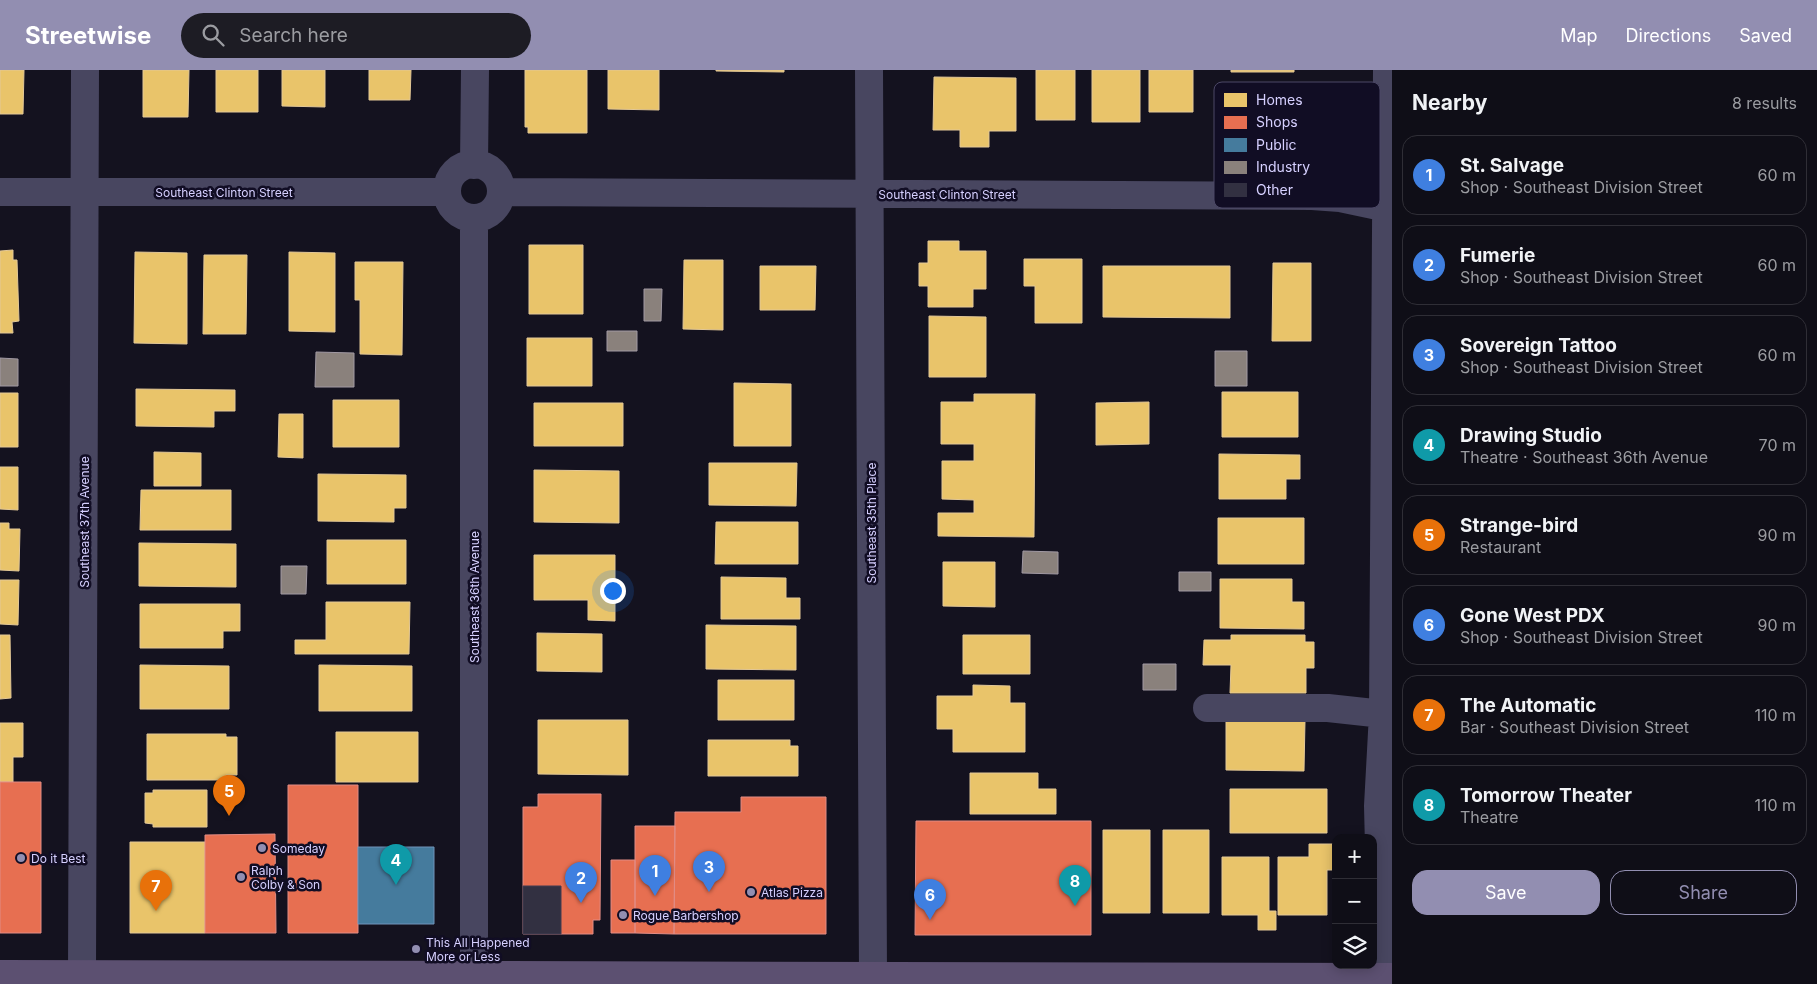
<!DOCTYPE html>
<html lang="en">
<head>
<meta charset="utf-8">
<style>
	body { margin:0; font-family:Inter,sans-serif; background:#1d1c24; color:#f1f3f6 }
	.controls { position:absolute; right:15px; bottom:15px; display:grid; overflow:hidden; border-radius:10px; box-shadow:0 2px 12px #0003 }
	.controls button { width:45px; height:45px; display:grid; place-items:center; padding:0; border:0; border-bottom:1px solid #2f2e36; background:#0f0e17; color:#f1f3f6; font:25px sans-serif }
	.you { position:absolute; left:612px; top:520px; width:18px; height:18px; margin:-12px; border:4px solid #fff; border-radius:50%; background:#1a73e8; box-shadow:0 0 0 8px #1a73e833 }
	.badge { display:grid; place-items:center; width:32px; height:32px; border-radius:50%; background:#928eb1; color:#fff; font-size:16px; font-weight:700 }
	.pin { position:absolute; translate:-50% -41px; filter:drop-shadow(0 1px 2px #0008) }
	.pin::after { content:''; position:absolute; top:26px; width:18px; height:15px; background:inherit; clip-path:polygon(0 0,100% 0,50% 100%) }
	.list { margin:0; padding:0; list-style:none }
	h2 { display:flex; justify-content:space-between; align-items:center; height:65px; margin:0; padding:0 20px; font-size:21px }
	h2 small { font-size:16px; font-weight:400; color:#9b9ca1 }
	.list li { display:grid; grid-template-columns:32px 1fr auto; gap:15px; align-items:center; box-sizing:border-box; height:80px; margin:0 10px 10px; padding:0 10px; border:1px solid #2f2e36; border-radius:15px }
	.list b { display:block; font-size:19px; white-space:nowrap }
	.list p { margin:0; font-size:16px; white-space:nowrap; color:#9b9ca1 }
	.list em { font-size:16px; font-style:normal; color:#9b9ca1 }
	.actions { display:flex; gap:10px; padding:15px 20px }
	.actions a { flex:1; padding:11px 0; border:1px solid #928eb1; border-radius:15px; text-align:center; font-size:18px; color:#928eb1 }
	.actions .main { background:#928eb1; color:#fff }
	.icon { flex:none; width:28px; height:28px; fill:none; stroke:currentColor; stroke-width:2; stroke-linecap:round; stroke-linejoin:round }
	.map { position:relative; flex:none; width:1392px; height:914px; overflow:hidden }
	header { display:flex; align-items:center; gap:30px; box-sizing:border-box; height:70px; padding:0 25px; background:#928eb1; color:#fff }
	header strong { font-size:24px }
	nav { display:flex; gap:28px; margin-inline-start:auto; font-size:18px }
	.search { width:350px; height:45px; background:#1d1c24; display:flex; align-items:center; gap:12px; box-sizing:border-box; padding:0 18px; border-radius:28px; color:#9b9ca1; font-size:19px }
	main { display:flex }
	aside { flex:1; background:#0f0e17 }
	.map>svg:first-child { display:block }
	.homes { fill:#e9c46a; stroke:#e3c897 }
	.shops { fill:#e76f51; stroke:#e28c85 }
	.public { fill:#457b9d; stroke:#7094ba }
	.industry { fill:#8a817c; stroke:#a199a3 }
	.building { fill:#323041; stroke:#413c53 }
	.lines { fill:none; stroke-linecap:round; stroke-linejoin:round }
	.minor { stroke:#484660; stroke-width:28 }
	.major { stroke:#5c5071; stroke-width:28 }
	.poi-dot { fill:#928eb1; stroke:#110d24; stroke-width:2 }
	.labels { text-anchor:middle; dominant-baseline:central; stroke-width:5; stroke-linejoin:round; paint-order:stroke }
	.street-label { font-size:12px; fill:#d6d0ff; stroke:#110d24 }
	.poi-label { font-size:12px; fill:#d6d0ff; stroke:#110d24; text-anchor:start }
	.key { fill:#110d24; stroke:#4c4866; stroke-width:1 }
	.key-label { font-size:14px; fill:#d6d0ff }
</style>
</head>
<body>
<header>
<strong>Streetwise</strong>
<div class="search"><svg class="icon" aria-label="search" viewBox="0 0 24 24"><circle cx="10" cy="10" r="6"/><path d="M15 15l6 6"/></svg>Search here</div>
<nav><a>Map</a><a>Directions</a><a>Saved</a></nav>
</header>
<main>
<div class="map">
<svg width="1392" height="914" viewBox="0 0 1392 914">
	<rect width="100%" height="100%" fill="#14121f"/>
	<path class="homes" d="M 0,0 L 24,0 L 23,44 L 0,44 Z
		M 143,0 L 189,0 L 188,47 L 143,47 Z
		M 216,0 L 258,0 L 258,42 L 216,42 Z
		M 282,0 L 325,0 L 325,37 L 282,36 Z
		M 369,0 L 411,0 L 410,30 L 369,30 Z
		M 525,0 L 587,0 L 587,63 L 528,63 L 528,57 L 525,57 Z
		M 608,0 L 659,0 L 659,40 L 608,39 Z
		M 716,0 L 784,0 L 784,2 L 716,1 Z
		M 1036,0 L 1075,0 L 1075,50 L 1036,50 Z
		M 1092,0 L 1140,0 L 1140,52 L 1092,52 Z
		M 1149,0 L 1193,0 L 1193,42 L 1149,42 Z
		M 1231,0 L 1294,0 L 1294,2 L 1231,2 Z
		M 934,7 L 1016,8 L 1016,61 L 989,61 L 989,77 L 960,77 L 960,60 L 933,60 Z
		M 928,171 L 959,171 L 959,181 L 986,181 L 986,219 L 973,219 L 973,237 L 928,237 L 928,216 L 919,216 L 919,193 L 928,193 Z
		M 529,175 L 583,175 L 583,244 L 529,244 Z
		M 13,180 L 13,190 L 17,190 L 19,251 L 12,252 L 13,263 L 0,263 L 0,181 Z
		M 135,182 L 187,183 L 187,274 L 134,273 Z
		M 289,182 L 335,183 L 335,262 L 289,261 Z
		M 204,185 L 247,185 L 246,264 L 203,264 Z
		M 1024,189 L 1082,189 L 1082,253 L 1035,253 L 1035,216 L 1024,216 Z
		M 684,190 L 723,190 L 723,260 L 683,259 Z
		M 355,192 L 403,192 L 402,285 L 360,284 L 360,230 L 355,230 Z
		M 1273,193 L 1311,193 L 1311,271 L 1272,271 Z
		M 760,196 L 816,196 L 815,240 L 760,240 Z
		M 1103,196 L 1230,196 L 1230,248 L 1103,247 Z
		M 929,246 L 986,247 L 986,307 L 929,307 Z
		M 527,268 L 592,268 L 592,316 L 527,316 Z
		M 734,313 L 791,314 L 791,376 L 734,376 Z
		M 136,319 L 235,320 L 235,341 L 214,341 L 214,357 L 136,356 Z
		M 1222,322 L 1298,322 L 1298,367 L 1222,367 Z
		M 0,323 L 18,323 L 18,377 L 0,377 Z
		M 974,324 L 1035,324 L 1034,467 L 938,466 L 938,443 L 974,443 L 974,430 L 942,429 L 942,391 L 974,391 L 974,374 L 941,374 L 941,332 L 974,332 Z
		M 333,330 L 399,330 L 399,377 L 333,377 Z
		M 1149,332 L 1149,374 L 1096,375 L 1096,333 Z
		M 534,333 L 623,333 L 623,376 L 534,376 Z
		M 279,344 L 303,344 L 303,388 L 278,387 Z
		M 154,382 L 201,383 L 201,416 L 154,416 Z
		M 1219,384 L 1300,385 L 1300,409 L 1286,409 L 1286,429 L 1219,429 Z
		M 709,393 L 797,393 L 796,436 L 709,435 Z
		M 0,397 L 18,397 L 18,440 L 0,439 Z
		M 534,400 L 619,401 L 619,453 L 534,452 Z
		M 318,404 L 406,405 L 406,438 L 394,438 L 394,452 L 318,451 Z
		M 141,420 L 231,420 L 231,460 L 140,460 Z
		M 1218,448 L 1304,448 L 1304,494 L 1218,494 Z
		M 716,452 L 798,452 L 798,494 L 715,494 Z
		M 0,453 L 9,453 L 9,459 L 20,459 L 19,501 L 0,500 Z
		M 327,470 L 406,470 L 406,514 L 327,514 Z
		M 139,473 L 236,474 L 236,517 L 139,516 Z
		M 534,485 L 615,485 L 615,551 L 588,550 L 588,530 L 534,530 Z
		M 943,492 L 995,492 L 995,537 L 943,536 Z
		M 721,507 L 786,508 L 786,528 L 800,528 L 800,549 L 721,549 Z
		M 1220,509 L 1292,509 L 1292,532 L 1304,532 L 1304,559 L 1220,558 Z
		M 0,510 L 19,510 L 18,555 L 0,554 Z
		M 326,532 L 410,532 L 409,584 L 295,584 L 295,570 L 326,570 Z
		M 140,534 L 240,534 L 240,561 L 223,561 L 223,578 L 140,578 Z
		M 706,555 L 796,556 L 796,600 L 706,599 Z
		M 537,563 L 602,564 L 602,602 L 537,601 Z
		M 0,565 L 10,565 L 11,628 L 0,629 Z
		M 963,565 L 1030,565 L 1030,604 L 963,604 Z
		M 1231,565 L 1305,565 L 1305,572 L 1314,572 L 1314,598 L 1306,598 L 1306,623 L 1230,623 L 1231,595 L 1203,595 L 1204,570 L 1231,570 Z
		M 140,595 L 229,596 L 229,639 L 140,639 Z
		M 319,595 L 412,596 L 412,641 L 319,641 Z
		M 718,610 L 794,610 L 794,650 L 718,650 Z
		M 973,615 L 1010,616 L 1010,633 L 1025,633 L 1025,682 L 953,682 L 953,659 L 937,659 L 937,626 L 973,626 Z
		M 538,650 L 628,650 L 628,705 L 538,704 Z
		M 1226,650 L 1305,650 L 1304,701 L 1226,700 Z
		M 0,653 L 23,653 L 23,687 L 13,687 L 13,712 L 0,712 Z
		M 336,662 L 418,662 L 418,712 L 336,712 Z
		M 147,664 L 226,664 L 226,667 L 237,667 L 237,705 L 226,705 L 226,710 L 147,710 Z
		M 708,670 L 790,670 L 790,676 L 798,676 L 798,706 L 708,706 Z
		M 970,703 L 1038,703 L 1038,719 L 1056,719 L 1056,744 L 970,744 Z
		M 1230,719 L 1327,719 L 1327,763 L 1230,763 Z
		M 153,720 L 207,720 L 207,757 L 153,757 L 153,754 L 145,753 L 145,723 L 153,723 Z
		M 1103,760 L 1150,760 L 1150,843 L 1103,843 Z
		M 1163,760 L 1209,760 L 1209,843 L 1163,843 Z
		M 130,772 L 205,772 L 205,863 L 130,863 Z
		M 1309,774 L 1336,774 L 1336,800 L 1327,800 L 1327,845 L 1278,845 L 1278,787 L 1309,787 Z
		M 1222,787 L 1269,787 L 1269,841 L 1276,841 L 1276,860 L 1258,860 L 1258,845 L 1222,845 Z"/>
	<path class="shops" d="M 0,712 L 41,712 L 41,863 L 0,863 Z
		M 288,715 L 358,715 L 358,863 L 288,863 Z
		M 538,724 L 601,724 L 600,850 L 593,850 L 593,864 L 523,864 L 523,737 L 538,737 Z
		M 741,727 L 826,727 L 826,864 L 674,864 L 675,742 L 741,742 Z
		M 916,751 L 1091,751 L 1091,865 L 915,865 Z
		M 635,756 L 675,756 L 674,864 L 635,863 Z
		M 275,764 L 276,863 L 205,863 L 205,765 Z
		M 611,790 L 635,790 L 635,863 L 611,863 Z"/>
	<path class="public" d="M 358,777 L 434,777 L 434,854 L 358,854 Z"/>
	<path class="industry" d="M 644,219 L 662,219 L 661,251 L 644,251 Z
		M 607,261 L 637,261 L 637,281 L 607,281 Z
		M 1215,281 L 1247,281 L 1247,316 L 1215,316 Z
		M 316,282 L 354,283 L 354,317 L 315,317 Z
		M 0,288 L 18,289 L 18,316 L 0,316 Z
		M 1023,481 L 1058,482 L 1058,504 L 1022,503 Z
		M 281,496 L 307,496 L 306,524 L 281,524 Z
		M 1179,502 L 1211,502 L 1211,521 L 1179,521 Z
		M 1143,594 L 1176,594 L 1176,620 L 1143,620 Z"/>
	<path class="building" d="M 523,816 L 561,816 L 561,864 L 523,864 Z"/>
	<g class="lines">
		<path class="minor" d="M 869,0 L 873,906
			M447 121a27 27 0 1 1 54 0a27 27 0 1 1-54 0Z
			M 474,95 L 475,0
			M 0,122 L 447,122
			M 501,122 L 1312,126 L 1340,128 L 1392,139
			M 474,148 L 474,905
			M 1207,638 L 1328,638 L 1383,644
			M 82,904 L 85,0
			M 1381,907 L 1381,858 L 1378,736 L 1383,644 L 1387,0"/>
		<path class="major" d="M 0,904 L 1392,907"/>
	</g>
	<g class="poi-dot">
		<circle cx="262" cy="778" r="5"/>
		<circle cx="21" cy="788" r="5"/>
		<circle cx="241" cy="807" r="5"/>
		<circle cx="751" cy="822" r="5"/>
		<circle cx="623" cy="845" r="5"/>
		<circle cx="416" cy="879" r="5"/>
	</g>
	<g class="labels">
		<g class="street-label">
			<text x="224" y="122">Southeast Clinton Street</text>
			<text x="947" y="124">Southeast Clinton Street</text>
			<text transform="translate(84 452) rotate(-90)">Southeast 37th Avenue</text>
			<text transform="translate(871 453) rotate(-90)">Southeast 35th Place</text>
			<text transform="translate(474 527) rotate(-90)">Southeast 36th Avenue</text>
		</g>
		<g class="poi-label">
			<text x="272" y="778">Someday</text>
			<text x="31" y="788">Do it Best</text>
			<text x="251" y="800">Ralph<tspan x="251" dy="14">Colby &amp; Son</tspan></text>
			<text x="761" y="822">Atlas Pizza</text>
			<text x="633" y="845">Rogue Barbershop</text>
			<text x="426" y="872">This All Happened<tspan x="426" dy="14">More or Less</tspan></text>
		</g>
	</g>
	<rect x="1214" y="12" width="166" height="126" rx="8" class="key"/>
	<rect x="1224" y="23" width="23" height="14" fill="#e9c46a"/>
	<rect x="1224" y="46" width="23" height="13" fill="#e76f51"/>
	<rect x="1224" y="68" width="23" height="14" fill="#457b9d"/>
	<rect x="1224" y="91" width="23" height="13" fill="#8a817c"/>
	<rect x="1224" y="113" width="23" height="14" fill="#323041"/>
	<g class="key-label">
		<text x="1256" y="35">Homes</text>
		<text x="1256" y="57">Shops</text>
		<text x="1256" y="80">Public</text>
		<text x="1256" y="102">Industry</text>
		<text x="1256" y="125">Other</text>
	</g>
</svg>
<div class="controls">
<button>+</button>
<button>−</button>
<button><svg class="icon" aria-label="layers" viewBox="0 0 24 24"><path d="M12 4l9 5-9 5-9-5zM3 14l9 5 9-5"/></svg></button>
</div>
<div class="you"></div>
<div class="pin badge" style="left:655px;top:826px;background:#3f7fe0">1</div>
<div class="pin badge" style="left:581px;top:833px;background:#3f7fe0">2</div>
<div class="pin badge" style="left:709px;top:822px;background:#3f7fe0">3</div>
<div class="pin badge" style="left:396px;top:815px;background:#0f9aa8">4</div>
<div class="pin badge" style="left:229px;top:746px;background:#e8710a">5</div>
<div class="pin badge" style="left:930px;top:850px;background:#3f7fe0">6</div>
<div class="pin badge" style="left:156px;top:841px;background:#e8710a">7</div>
<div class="pin badge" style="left:1075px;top:836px;background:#0f9aa8">8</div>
</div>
<aside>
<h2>Nearby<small>8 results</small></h2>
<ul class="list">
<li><span class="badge" style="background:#3f7fe0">1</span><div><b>St. Salvage</b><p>Shop · Southeast Division Street</p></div><em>60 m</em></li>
<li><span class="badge" style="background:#3f7fe0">2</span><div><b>Fumerie</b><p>Shop · Southeast Division Street</p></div><em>60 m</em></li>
<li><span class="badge" style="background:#3f7fe0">3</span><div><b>Sovereign Tattoo</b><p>Shop · Southeast Division Street</p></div><em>60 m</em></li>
<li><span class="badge" style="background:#0f9aa8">4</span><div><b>Drawing Studio</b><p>Theatre · Southeast 36th Avenue</p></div><em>70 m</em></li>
<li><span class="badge" style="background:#e8710a">5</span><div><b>Strange-bird</b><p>Restaurant</p></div><em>90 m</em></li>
<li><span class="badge" style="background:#3f7fe0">6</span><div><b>Gone West PDX</b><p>Shop · Southeast Division Street</p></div><em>90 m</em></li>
<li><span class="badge" style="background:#e8710a">7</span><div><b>The Automatic</b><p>Bar · Southeast Division Street</p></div><em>110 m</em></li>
<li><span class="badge" style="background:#0f9aa8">8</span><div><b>Tomorrow Theater</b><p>Theatre</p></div><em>110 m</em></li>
</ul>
<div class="actions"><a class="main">Save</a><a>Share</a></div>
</aside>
</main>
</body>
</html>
